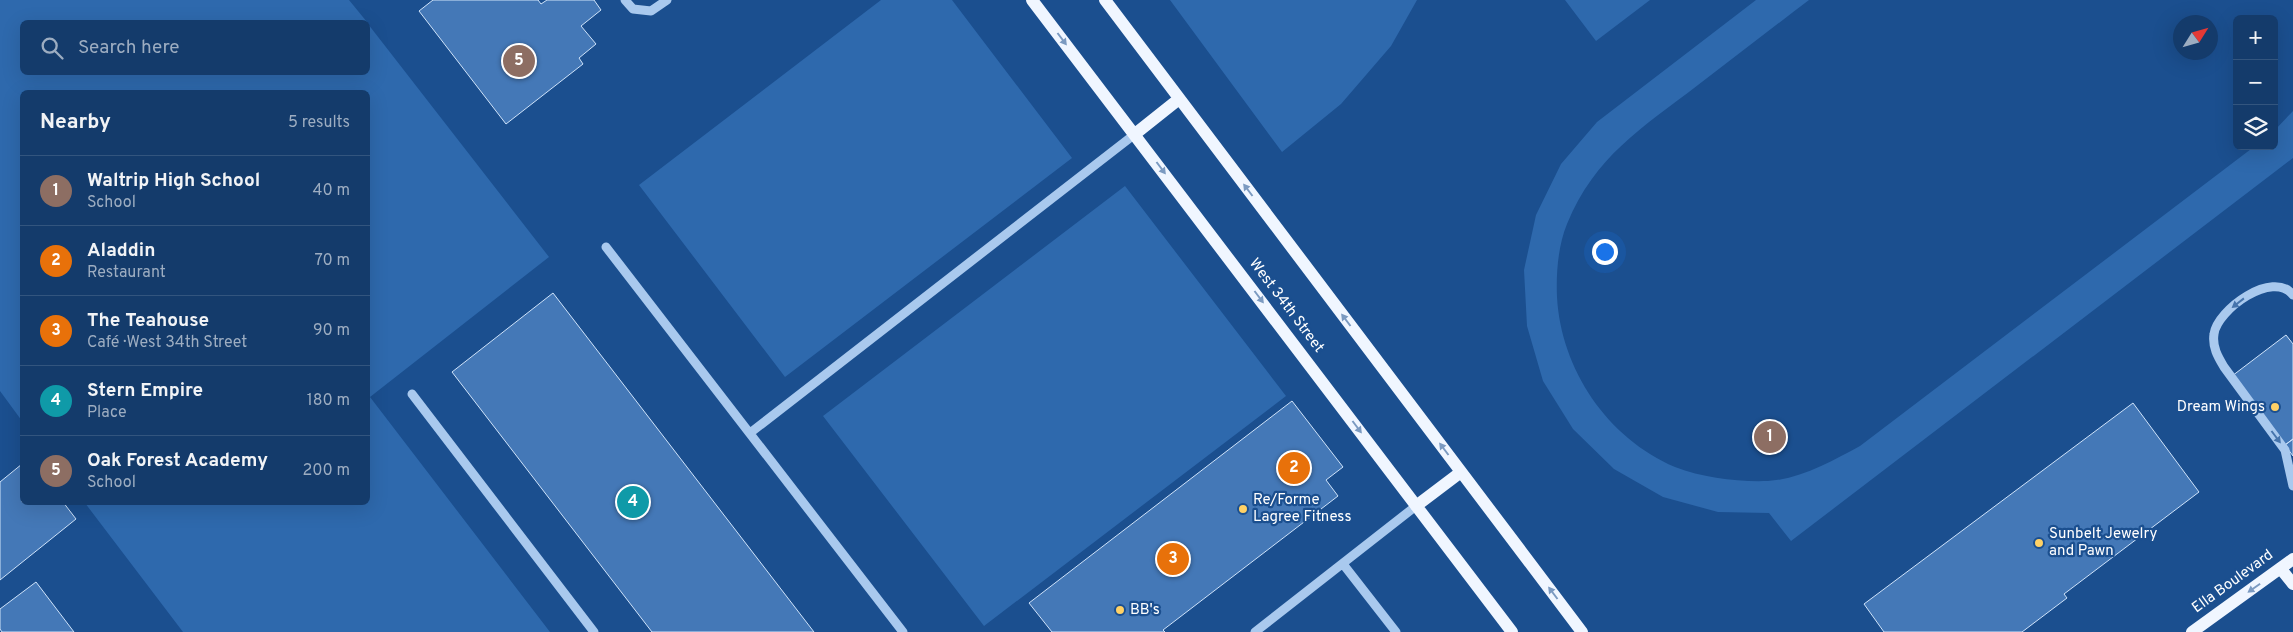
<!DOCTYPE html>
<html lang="en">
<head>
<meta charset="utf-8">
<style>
	body { margin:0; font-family:Overpass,sans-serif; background:#1d4271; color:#f1f3f6 }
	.controls { position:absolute; right:15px; top:15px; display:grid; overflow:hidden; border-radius:8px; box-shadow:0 5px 20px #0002 }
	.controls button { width:45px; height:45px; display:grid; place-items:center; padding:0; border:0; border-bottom:1px solid #33557e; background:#143b6b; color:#f1f3f6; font:25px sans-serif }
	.compass { position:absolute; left:2173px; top:15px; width:45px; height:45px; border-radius:50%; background:#143b6b; box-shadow:0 5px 20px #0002; rotate:53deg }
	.you { position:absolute; left:1604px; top:251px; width:18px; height:18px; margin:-12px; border:4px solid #fff; border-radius:50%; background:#1a73e8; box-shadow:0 0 0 8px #1a73e833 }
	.badge { display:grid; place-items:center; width:32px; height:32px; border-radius:50%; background:#e797bd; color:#fff; font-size:16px; font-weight:700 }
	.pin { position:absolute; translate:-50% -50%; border:2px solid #fff; box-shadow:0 1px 5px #0006 }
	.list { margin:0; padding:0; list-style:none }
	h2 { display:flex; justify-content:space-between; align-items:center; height:65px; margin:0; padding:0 20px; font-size:21px }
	h2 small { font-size:16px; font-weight:400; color:#9dadc1 }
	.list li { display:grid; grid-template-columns:32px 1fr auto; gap:15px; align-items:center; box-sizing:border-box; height:70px; padding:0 20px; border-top:1px solid #33557e }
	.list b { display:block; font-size:19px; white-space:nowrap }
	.list p { margin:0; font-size:16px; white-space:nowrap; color:#9dadc1 }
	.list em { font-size:16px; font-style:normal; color:#9dadc1 }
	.icon { flex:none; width:28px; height:28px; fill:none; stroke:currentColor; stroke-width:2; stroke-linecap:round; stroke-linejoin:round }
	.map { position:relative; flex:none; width:2293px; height:632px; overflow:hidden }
	.search { position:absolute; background:#143b6b; box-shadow:0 5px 20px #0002; left:20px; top:20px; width:350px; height:55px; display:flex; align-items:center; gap:12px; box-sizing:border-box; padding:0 18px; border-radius:8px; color:#9dadc1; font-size:19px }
	.panel { position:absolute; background:#143b6b; box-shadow:0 5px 20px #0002; left:20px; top:90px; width:350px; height:415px; border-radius:8px }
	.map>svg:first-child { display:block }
	.green { fill:#2e69ad }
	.building { fill:#4478b7; stroke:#cfe3fa }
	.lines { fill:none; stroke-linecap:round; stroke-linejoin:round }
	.minor { stroke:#a9c9ee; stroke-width:9 }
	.major { stroke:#f0f6ff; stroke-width:12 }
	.oneway { fill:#7b9ac1 }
	.oneway2 { fill:#4674ac }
	.poi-dot { fill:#ffd166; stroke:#1b4f8f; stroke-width:2 }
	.labels { text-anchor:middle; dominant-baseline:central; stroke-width:4.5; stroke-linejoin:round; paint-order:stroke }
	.street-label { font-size:15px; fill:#fff; stroke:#1b4f8f }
	.poi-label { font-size:15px; fill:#fff; stroke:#1b4f8f; text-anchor:start }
</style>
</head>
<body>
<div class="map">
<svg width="2293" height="632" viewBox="0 0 2293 632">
	<rect width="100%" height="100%" fill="#1b4f8f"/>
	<path class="green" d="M 0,0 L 349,0 L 367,22 L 22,22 L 22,72 L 368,72 L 368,24 L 549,257 L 370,397 L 550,632 L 183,632 L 85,503 L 368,502 L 368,92 L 22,92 L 22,421 L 0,391 Z
		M 881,0 L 952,0 L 1072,158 L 785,377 L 639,185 Z
		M 1170,0 L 1417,0 L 1391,46 L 1341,104 L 1282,152 Z
		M 1565,0 L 1650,0 L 1596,41 Z
		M 1756,0 L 1809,0 C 1772,28 1735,57 1698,85 C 1642,128 1595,156 1567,224 C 1558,246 1556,273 1557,297 C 1561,369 1607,438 1675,467 C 1704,478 1737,482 1768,481 C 1801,479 1832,461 1860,446 L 2255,146 L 2274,146 L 2274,131 L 2293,111 L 2293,158 L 1791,541 L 1769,513 L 1718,512 L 1663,497 L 1614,469 L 1573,429 L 1543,381 L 1527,326 L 1524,270 L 1536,215 L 1561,164 L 1597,122 Z
		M 1125,186 L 1286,396 L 984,626 L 823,416 Z"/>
	<path class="building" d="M 433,0 L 538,0 L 541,4 L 547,0 L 594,0 L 601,10 L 581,26 L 596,44 L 579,58 L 583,64 L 506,124 L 419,11 Z
		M 553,293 L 814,632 L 652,632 L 452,372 Z
		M 2286,335 L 2293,344 L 2293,439 L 2285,445 L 2232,376 Z
		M 1292,401 L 1343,467 L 1326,480 L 1338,496 L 1163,630 L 1165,632 L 1052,632 L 1029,603 Z
		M 2133,403 L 2199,492 L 2064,594 L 2067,598 L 2022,632 L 1884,632 L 1864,604 Z
		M 2293,439 L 2293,456 L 2285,445 Z
		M 22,464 L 22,502 L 63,502 L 76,519 L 0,580 L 0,482 Z
		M 36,582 L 74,632 L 2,632 L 0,629 L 0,609 Z"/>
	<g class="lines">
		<path class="minor" d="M 625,0 L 633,9 L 651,11 L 667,0
			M 606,247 L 903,632
			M 2293,295 C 2273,269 2217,310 2214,334 C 2212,347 2218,357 2224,367 L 2285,450 L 2293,486
			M 412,394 L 594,632
			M 750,433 L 1135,134
			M 1343,564 L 1396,632
			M 1255,632 L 1416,506"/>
		<path class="major" d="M 1032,0 L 1512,632
			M 1105,0 L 1582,632
			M 1135,134 L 1179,99
			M 1416,506 L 1461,472
			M 2281,569 L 2293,584
			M 2192,632 L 2293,559"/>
	</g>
	<defs><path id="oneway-solid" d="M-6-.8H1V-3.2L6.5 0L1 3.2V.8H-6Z" transform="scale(1.25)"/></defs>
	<g class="oneway">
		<use href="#oneway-solid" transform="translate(1062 39) rotate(53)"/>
		<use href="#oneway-solid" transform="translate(1161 168) rotate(53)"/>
		<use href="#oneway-solid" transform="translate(1248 190) rotate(-127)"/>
		<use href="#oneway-solid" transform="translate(1259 297) rotate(53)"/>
		<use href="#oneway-solid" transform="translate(1346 320) rotate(-127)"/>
		<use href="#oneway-solid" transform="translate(1357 427) rotate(53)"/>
		<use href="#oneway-solid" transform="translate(1444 449) rotate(-127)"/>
		<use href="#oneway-solid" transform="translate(2254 588) rotate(145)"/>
		<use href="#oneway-solid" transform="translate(1553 593) rotate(-127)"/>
	</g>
	<g class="oneway2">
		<use href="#oneway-solid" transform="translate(2238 303) rotate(142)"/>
		<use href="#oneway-solid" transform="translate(2276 437) rotate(53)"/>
	</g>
	<g class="poi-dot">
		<circle cx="2275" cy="407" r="5"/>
		<circle cx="1243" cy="509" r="5"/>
		<circle cx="2039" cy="543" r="5"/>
		<circle cx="1120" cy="610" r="5"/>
	</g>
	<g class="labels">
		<g class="street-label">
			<text transform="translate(1286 306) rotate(53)">West 34th Street</text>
			<text transform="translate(2233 582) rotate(-36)">Ella Boulevard</text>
		</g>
		<g class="poi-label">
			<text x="2265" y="407" text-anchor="end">Dream Wings</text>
			<text x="1253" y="500">Re/Forme<tspan x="1253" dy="17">Lagree Fitness</tspan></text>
			<text x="2049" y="534">Sunbelt Jewelry<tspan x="2049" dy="17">and Pawn</tspan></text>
			<text x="1130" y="610">BB's</text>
		</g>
	</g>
</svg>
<div class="controls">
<button>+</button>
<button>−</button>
<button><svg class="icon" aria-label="layers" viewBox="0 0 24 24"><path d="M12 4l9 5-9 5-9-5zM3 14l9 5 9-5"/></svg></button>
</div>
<svg class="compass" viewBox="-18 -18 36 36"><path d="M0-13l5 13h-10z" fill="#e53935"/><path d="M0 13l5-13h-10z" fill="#9dadc1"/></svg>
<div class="you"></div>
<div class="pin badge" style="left:1770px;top:437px;background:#8d6e63">1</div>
<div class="pin badge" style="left:1294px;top:468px;background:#e8710a">2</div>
<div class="pin badge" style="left:1173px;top:559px;background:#e8710a">3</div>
<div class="pin badge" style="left:633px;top:502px;background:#0f9aa8">4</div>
<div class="pin badge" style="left:519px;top:61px;background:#8d6e63">5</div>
<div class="search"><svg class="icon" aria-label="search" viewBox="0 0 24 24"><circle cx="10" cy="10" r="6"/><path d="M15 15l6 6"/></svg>Search here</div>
<section class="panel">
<h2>Nearby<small>5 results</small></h2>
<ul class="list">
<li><span class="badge" style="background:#8d6e63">1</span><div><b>Waltrip High School</b><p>School</p></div><em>40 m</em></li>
<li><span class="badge" style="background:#e8710a">2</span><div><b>Aladdin</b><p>Restaurant</p></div><em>70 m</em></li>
<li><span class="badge" style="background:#e8710a">3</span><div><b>The Teahouse</b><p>Café · West 34th Street</p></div><em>90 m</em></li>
<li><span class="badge" style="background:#0f9aa8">4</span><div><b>Stern Empire</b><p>Place</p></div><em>180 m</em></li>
<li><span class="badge" style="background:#8d6e63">5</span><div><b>Oak Forest Academy</b><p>School</p></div><em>200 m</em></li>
</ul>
</section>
</div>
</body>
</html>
